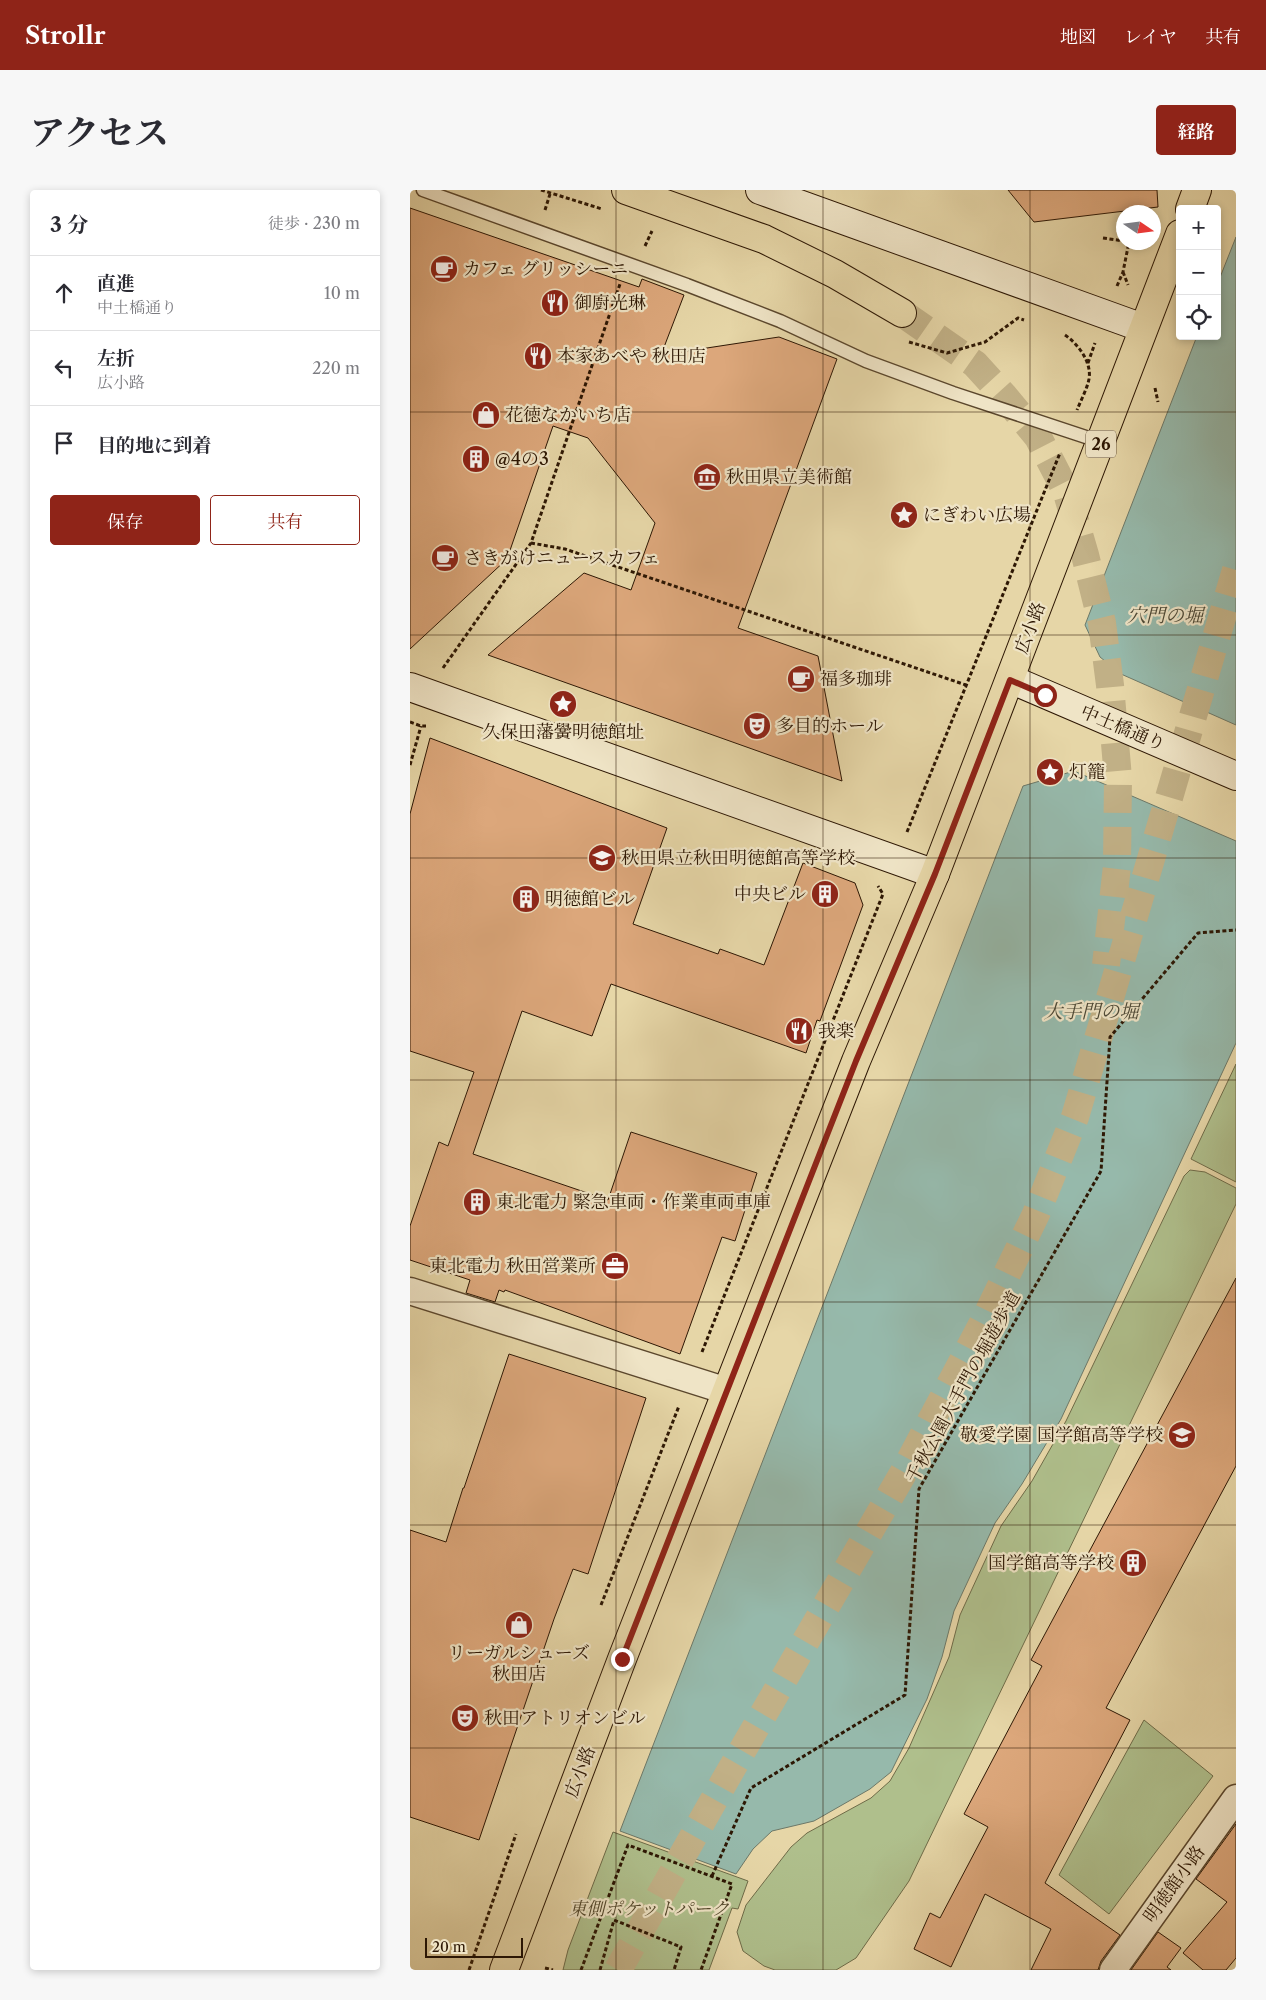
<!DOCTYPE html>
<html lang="ja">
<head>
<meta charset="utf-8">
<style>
	body { margin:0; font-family:"Libre Caslon Text","Noto Serif JP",serif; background:#f7f7f7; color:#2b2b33 }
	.controls { position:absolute; right:15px; top:15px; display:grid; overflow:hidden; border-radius:5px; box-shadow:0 2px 8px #0003 }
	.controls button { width:45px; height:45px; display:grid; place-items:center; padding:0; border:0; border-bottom:1px solid #e1e1e2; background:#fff; color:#2b2b33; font:25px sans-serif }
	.compass { position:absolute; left:706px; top:15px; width:45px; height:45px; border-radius:50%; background:#fff; box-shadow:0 2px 8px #0003; rotate:103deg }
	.scale { position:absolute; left:15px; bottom:12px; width:98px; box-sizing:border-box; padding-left:5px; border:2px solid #2d1704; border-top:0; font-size:14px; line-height:18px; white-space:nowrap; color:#2d1704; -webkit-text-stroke:4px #efe4c6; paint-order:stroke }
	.stop { position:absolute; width:15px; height:15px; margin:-11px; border:4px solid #8f2418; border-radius:50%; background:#fff }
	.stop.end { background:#8f2418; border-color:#fff; box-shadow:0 1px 5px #0008 }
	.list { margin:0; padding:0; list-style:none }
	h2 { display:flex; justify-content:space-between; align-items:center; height:65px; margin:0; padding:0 20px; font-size:21px }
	h2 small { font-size:16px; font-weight:400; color:#7c7c81 }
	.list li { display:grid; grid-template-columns:32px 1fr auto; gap:15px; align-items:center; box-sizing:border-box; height:75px; padding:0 20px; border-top:1px solid #e1e1e2 }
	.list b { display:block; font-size:19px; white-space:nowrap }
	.list p { margin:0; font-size:16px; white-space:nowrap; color:#7c7c81 }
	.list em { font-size:16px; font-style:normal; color:#7c7c81 }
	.actions { display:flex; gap:10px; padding:15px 20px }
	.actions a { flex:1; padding:11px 0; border:1px solid #8f2418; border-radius:5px; text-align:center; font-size:18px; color:#8f2418 }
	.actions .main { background:#8f2418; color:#fff }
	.icon { flex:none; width:28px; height:28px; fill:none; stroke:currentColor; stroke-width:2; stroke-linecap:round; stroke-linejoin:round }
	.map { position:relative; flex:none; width:826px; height:1780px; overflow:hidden; border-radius:5px }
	header { display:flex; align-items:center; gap:30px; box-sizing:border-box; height:70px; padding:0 25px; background:#8f2418; color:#fff }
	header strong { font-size:24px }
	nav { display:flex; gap:28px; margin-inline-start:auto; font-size:18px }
	.intro { display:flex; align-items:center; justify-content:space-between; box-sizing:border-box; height:120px; padding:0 30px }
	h1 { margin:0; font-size:35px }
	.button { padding:12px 22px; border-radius:5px; background:#8f2418; color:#fff; font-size:18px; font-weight:700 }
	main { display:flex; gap:30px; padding:0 30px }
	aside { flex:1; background:#fff; border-radius:5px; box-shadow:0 2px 8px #0003 }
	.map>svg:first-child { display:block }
	.green { fill:#afbf8c; stroke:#6e6b48 }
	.water { fill:#96b9ab; stroke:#6c7868 }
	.building { fill:#dca77b; stroke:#2d1704 }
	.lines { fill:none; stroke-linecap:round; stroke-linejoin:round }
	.highway-tunnel { stroke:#c1b086; stroke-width:28; stroke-dasharray:28 14; stroke-linecap:butt }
	.lane-casing { stroke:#5b472d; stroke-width:15 }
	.street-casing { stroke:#5b472d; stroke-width:29 }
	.secondary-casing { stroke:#2d1704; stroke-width:30 }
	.primary-casing { stroke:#2d1704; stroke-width:30 }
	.highway-casing { stroke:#2d1704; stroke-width:30 }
	.path { stroke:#2d1704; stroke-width:3; stroke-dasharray:4 2.5; stroke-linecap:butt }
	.lane { stroke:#efe4c6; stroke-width:12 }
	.street { stroke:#efe4c6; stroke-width:26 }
	.secondary { stroke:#efe4c6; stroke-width:28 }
	.primary { stroke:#e6d6a7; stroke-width:28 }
	.highway { stroke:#e6d6a7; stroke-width:28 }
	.route { stroke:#8f2418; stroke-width:6 }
	.grid { fill:none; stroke:#2d1704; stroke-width:1; stroke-opacity:0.55 }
	.labels { text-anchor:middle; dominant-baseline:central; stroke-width:4.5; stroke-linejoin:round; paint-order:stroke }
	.shield { fill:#efe4c6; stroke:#67543e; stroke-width:1 }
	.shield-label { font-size:16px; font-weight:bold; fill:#2d1704 }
	.poi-label { font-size:18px; fill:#2d1704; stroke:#efe4c6; text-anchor:start }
	.street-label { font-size:18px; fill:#2d1704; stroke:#efe4c6 }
	.park-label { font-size:18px; font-style:italic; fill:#54492d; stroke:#efe4c6 }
	.water-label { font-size:19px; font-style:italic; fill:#4c4836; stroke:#efe4c6 }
</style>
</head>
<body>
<header>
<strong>Strollr</strong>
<nav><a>地図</a><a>レイヤ</a><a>共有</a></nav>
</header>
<div class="intro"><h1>アクセス</h1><a class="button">経路</a></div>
<main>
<aside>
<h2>3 分<small>徒歩 · 230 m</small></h2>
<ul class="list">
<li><svg class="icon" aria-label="ahead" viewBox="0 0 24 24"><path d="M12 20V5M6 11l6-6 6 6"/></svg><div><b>直進</b><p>中土橋通り</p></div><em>10 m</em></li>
<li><svg class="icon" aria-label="left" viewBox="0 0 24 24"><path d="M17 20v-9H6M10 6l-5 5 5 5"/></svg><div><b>左折</b><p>広小路</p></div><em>220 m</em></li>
<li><svg class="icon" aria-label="arrive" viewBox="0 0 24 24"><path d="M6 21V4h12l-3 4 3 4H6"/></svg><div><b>目的地に到着</b></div></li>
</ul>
<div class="actions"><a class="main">保存</a><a>共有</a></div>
</aside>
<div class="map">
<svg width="826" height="1780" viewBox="0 0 826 1780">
	<rect width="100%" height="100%" fill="#e6d6a7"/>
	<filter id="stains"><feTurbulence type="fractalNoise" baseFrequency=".004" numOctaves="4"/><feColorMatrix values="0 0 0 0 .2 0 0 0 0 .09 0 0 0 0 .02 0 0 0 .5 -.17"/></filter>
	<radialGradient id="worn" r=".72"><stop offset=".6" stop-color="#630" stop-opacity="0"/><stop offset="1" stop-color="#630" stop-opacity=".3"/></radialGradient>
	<path class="green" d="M 826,874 L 826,992 L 781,969 Z
		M 780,980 L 795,982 L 826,998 L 826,1014 L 499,1691 L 446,1768 L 426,1780 L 365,1780 L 354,1776 L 333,1761 L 327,1742 L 336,1715 L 381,1657 L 397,1643 L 461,1608 L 480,1591 L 499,1558 L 539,1467 L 550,1425 L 591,1336 L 622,1291 L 656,1231 L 774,986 Z
		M 734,1530 L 803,1586 L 699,1724 L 649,1685 Z
		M 203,1642 L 338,1691 L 328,1719 L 322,1718 L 299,1780 L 153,1780 L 158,1760 Z"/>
	<path class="water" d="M 826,47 L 826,535 L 711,484 L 690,467 L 675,435 L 787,146 L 807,146 L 807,95 Z
		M 664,581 L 826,651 L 826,853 L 651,1229 L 612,1294 L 585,1333 L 544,1421 L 532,1467 L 517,1509 L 481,1582 L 460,1599 L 404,1631 L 362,1641 L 343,1659 L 326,1684 L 210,1641 L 613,596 Z"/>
	<path class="building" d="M 598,0 L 747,0 L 748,17 L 624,32 Z
		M 0,18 L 229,97 L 232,89 L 274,105 L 251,165 L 369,147 L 427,169 L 328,438 L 408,466 L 432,591 L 78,465 L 174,383 L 221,400 L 245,333 L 178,248 L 143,236 L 97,369 L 0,459 Z
		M 20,548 L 257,638 L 223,734 L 308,764 L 310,759 L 354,775 L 393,673 L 445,693 L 453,715 L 410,831 L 407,830 L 396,863 L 201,794 L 182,846 L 112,821 L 63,964 L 198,1010 L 221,942 L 347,983 L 325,1051 L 312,1047 L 270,1164 L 95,1100 L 94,1102 L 89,1100 L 85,1112 L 56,1103 L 60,1090 L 0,1070 L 0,1036 L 29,952 L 38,956 L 64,882 L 0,861 L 0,624 Z
		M 826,1088 L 826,1276 L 696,1518 L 720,1530 L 635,1693 L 710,1745 L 691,1771 L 688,1780 L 621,1780 L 641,1739 L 575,1704 L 541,1777 L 504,1759 L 520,1723 L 530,1728 L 578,1637 L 554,1624 L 632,1476 L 621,1470 Z
		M 99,1164 L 236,1208 L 178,1384 L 163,1379 L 144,1429 L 69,1650 L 0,1627 L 0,1340 L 36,1352 L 53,1298 L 54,1298 Z
		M 826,1634 L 826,1768 L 816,1780 L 793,1780 L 773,1763 L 817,1712 L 786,1689 Z
		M 748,1742 L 771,1758 L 757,1777 L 761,1780 L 721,1780 Z"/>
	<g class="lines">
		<path class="highway-tunnel" d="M 492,123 L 565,174 L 594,206 L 628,247 L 657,303 L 675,365 L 692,433 L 700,495 L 708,588 L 707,676 L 696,775
			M 208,1780 L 314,1592 L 495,1280 L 575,1129 L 626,1024 L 665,927 L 826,380"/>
		<defs>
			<path id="lane" d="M 13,0 L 277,95 L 370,131 L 456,171 L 543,203 L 691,252"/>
			<path id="street" d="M 0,1101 L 317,1201
				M 703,1780 L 826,1608"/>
			<path id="secondary" d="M 350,0 L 733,138
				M 600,489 L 826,586
				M 0,497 L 525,684"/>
			<path id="primary" d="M 780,19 L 787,0
				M 94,1780 L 212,1469 L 390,1014 L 446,871 L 525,684 L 770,44"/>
			<path id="highway" d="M 216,0 L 354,49 L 425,84 L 492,123"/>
		</defs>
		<use href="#lane" class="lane-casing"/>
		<use href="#street" class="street-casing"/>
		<use href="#secondary" class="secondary-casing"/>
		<use href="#primary" class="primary-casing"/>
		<use href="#highway" class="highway-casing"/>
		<path class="path" d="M 131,0 L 192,19
			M 135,20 L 140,4
			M 725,22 L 726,20
			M 693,48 L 714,51
			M 235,56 L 242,41
			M 713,82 L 718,95
			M 707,96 L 713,82 L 719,52
			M 655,145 C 668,154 682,172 679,189 C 677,199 671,210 667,220
			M 499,152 L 537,163 L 575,152 L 608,128 L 614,130
			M 678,173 L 685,153
			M 745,198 L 748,212
			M 121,353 L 155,359 L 556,495
			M 33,478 L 121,353 L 210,94
			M 0,532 L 11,536 L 16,536
			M 0,575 L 11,536
			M 497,642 L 650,263
			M 292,1162 L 473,704 L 468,696
			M 191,1415 L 269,1216
			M 302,1686 L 341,1598 L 495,1505 L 509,1299 L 691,981 L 700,847 L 788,743 L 826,740
			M 135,1778 L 143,1780
			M 59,1780 L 106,1644
			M 171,1780 L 218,1655 L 322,1694 L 291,1780
			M 190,1780 L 204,1730 L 271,1757 L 264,1780"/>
		<use href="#lane" class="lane"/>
		<use href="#street" class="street"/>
		<use href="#secondary" class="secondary"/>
		<use href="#primary" class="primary"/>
		<use href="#highway" class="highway"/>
	</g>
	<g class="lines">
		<path class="route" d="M 212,1469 L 390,1014 L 446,871 L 525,684 L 600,490 L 635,505"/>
	</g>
	<path class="grid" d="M 206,0 L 206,1780M 413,0 L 413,1780M 620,0 L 620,1780M 0,222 L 826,222M 0,445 L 826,445M 0,668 L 826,668M 0,890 L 826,890M 0,1112 L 826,1112M 0,1335 L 826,1335M 0,1558 L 826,1558"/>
	<defs>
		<symbol id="cafe-disc" viewBox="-11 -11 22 22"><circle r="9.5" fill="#8f2418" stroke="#efe4c6"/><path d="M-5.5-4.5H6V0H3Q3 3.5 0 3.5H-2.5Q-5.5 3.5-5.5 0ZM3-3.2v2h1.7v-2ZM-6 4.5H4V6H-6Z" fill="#fff"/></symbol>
		<symbol id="restaurant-disc" viewBox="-11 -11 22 22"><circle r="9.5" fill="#8f2418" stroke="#efe4c6"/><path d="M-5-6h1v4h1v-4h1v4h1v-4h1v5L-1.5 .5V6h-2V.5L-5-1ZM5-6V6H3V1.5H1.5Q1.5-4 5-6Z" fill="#fff"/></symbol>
		<symbol id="shop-disc" viewBox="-11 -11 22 22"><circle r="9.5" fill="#8f2418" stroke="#efe4c6"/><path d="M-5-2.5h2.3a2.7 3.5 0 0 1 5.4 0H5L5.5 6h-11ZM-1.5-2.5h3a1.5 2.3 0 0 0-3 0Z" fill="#fff"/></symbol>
		<symbol id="building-disc" viewBox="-11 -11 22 22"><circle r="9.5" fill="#8f2418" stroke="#efe4c6"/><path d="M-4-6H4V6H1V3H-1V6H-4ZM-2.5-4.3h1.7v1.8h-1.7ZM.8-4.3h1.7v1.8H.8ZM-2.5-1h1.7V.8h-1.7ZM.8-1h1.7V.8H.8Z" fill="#fff"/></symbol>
		<symbol id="museum-disc" viewBox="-11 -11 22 22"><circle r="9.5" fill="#8f2418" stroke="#efe4c6"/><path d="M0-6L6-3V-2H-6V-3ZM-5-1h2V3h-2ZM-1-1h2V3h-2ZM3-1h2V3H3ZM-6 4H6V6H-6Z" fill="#fff"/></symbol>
		<symbol id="sight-disc" viewBox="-11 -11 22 22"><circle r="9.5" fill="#8f2418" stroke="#efe4c6"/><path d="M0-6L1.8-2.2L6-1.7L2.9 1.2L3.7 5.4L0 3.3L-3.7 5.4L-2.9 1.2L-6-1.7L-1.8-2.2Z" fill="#fff"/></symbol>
		<symbol id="theatre-disc" viewBox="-11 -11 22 22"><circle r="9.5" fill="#8f2418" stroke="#efe4c6"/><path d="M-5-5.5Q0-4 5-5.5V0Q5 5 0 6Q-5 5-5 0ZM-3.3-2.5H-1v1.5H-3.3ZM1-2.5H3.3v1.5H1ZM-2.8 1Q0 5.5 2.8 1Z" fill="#fff"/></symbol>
		<symbol id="school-disc" viewBox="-11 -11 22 22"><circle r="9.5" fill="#8f2418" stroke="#efe4c6"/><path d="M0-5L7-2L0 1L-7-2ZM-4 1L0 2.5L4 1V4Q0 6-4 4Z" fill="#fff"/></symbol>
		<symbol id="office-disc" viewBox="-11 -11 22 22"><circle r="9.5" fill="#8f2418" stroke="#efe4c6"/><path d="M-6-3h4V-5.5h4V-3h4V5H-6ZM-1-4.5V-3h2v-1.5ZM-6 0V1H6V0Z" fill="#fff"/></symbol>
	</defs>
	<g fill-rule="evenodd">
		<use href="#cafe-disc" x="18" y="63" width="32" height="32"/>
		<use href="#restaurant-disc" x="129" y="97" width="32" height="32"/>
		<use href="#restaurant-disc" x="112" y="150" width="32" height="32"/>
		<use href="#shop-disc" x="60" y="209" width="32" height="32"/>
		<use href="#building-disc" x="50" y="253" width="32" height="32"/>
		<use href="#museum-disc" x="281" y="271" width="32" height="32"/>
		<use href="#sight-disc" x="478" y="309" width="32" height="32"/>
		<use href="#cafe-disc" x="19" y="352" width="32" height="32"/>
		<use href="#cafe-disc" x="375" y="473" width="32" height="32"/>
		<use href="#sight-disc" x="137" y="498" width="32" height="32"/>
		<use href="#theatre-disc" x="331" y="520" width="32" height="32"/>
		<use href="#sight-disc" x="624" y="566" width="32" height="32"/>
		<use href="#school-disc" x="176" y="652" width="32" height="32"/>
		<use href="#building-disc" x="399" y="688" width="32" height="32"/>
		<use href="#building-disc" x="100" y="693" width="32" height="32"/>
		<use href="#restaurant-disc" x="373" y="825" width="32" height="32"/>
		<use href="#building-disc" x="51" y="996" width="32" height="32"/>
		<use href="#office-disc" x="189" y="1060" width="32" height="32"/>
		<use href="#school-disc" x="756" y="1229" width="32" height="32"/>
		<use href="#building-disc" x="707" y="1357" width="32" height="32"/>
		<use href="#shop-disc" x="93" y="1419" width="32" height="32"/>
		<use href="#theatre-disc" x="39" y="1512" width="32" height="32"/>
	</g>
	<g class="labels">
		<rect class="shield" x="676" y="240.5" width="30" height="27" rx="4"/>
		<g class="shield-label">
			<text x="691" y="254">26</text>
		</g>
		<g class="poi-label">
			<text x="53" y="79">カフェ グリッシーニ</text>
			<text x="164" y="113">御廚光琳</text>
			<text x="147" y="166">本家あべや 秋田店</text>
			<text x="95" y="225">花徳なかいち店</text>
			<text x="85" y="269">@4の3</text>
			<text x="316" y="287">秋田県立美術館</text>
			<text x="513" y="325">にぎわい広場</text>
			<text x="54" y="368">さきがけニュースカフェ</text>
			<text x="410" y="489">福多珈琲</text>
			<text x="366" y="536">多目的ホール</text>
			<text x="153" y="542" text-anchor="middle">久保田藩黌明徳館址</text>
			<text x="659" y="582">灯籠</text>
			<text x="211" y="668">秋田県立秋田明徳館高等学校</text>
			<text x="396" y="704" text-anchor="end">中央ビル</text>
			<text x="135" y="709">明徳館ビル</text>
			<text x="408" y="841">我楽</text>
			<text x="86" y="1012">東北電力 緊急車両・作業車両車庫</text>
			<text x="186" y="1076" text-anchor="end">東北電力 秋田営業所</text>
			<text x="753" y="1245" text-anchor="end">敬愛学園 国学館高等学校</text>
			<text x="704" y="1373" text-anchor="end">国学館高等学校</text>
			<text x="109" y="1463" text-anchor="middle">リーガルシューズ<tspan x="109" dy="21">秋田店</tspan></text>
			<text x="74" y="1528">秋田アトリオンビル</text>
		</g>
		<g class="street-label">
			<text transform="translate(620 438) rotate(-69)">広小路</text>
			<text transform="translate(713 538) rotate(23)">中土橋通り</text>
			<text transform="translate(553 1197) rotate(-61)">千秋公園大手門の堀遊歩道</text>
			<text transform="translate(170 1582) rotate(-69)">広小路</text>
			<text transform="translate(764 1694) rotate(-54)">明徳館小路</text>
		</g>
		<g class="park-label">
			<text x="239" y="1719">東側ポケットパーク</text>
		</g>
		<g class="water-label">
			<text x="755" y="425">穴門の堀</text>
			<text x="681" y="821">大手門の堀</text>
		</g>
	</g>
	<rect width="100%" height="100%" filter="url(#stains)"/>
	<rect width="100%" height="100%" fill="url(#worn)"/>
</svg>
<div class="controls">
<button>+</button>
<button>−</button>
<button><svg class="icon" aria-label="locate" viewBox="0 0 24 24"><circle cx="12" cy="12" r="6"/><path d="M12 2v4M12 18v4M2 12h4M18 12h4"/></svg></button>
</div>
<svg class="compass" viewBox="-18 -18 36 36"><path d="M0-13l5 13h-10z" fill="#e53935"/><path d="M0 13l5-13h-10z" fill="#7c7c81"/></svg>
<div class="scale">20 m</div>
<div class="stop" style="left:635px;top:505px"></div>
<div class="stop end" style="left:212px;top:1469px"></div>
</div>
</main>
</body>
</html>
